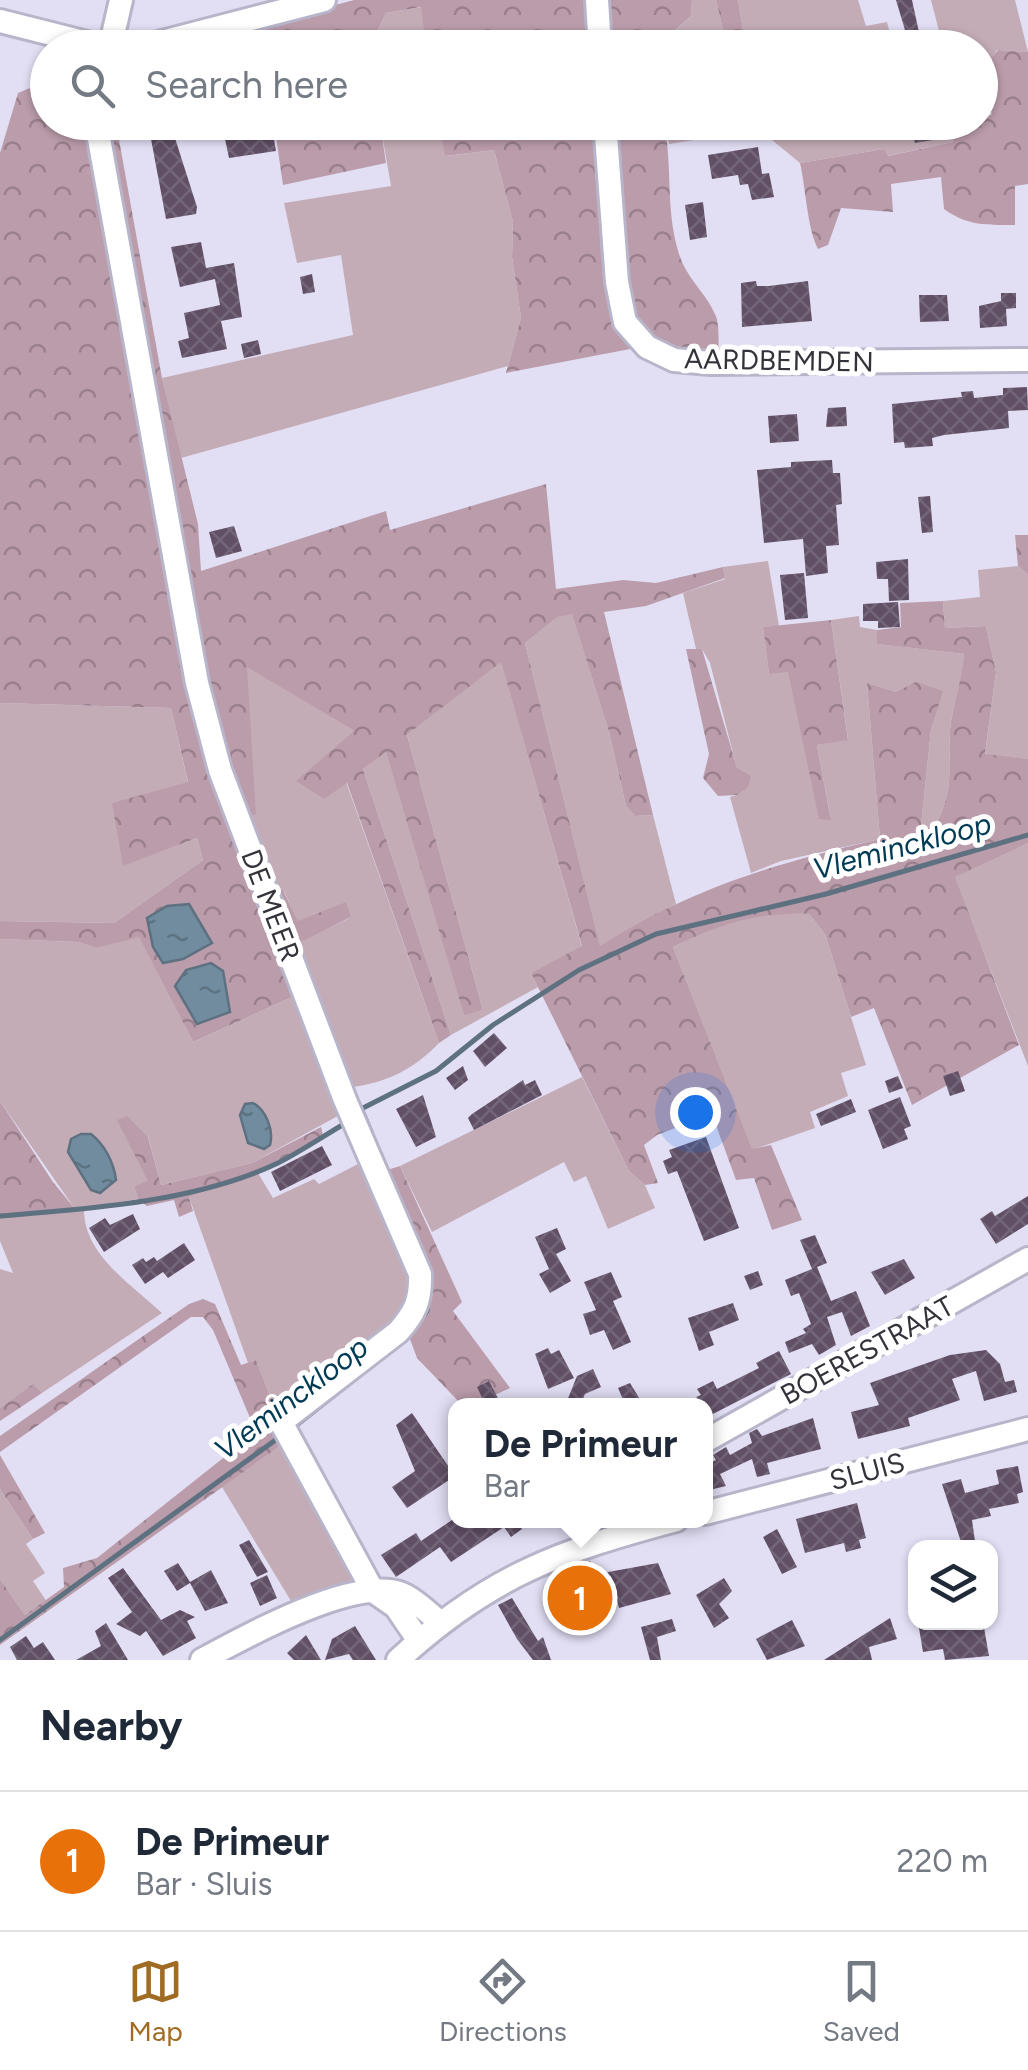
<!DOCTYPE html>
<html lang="en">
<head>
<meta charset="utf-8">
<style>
	body { margin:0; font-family:Figtree,sans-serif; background:#f2f2f3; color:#1f2937 }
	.controls { position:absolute; right:30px; bottom:30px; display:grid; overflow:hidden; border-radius:20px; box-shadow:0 2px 8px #0004 }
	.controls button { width:90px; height:90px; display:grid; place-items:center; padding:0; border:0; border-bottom:2px solid #e0e1e3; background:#fff; color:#1f2937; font:50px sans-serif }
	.you { position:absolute; left:695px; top:1112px; width:35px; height:35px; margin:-25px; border:8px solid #fff; border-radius:50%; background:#1a73e8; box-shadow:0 0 0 15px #1a73e833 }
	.badge { display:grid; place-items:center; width:65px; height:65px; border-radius:50%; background:#a06c24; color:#fff; font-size:32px; font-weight:700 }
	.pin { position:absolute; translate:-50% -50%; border:5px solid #fff; box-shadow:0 2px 10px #0006 }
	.popup { position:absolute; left:448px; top:1398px; width:265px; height:130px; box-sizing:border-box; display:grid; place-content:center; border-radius:20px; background:#fff; filter:drop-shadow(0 2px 8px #0005); font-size:32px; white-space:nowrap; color:#747a83 }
	.popup b { font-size:38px; color:#1f2937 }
	.popup::after { content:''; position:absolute; left:50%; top:100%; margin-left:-20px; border:20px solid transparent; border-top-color:#fff }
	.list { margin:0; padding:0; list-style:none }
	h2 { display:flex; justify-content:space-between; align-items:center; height:130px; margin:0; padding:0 40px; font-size:42px }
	h2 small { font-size:32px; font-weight:400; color:#747a83 }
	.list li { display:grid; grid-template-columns:65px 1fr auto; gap:30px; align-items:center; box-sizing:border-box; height:140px; padding:0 40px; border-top:2px solid #e0e1e3 }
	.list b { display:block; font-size:38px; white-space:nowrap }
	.list p { margin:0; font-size:32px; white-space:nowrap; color:#747a83 }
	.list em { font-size:32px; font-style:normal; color:#747a83 }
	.icon { flex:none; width:55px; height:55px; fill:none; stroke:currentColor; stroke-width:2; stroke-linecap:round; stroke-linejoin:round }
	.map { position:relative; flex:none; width:1028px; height:1660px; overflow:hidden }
	.search { position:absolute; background:#fff; box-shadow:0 2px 8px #0004; left:30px; right:30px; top:30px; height:110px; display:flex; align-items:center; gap:25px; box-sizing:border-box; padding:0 35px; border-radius:55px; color:#747a83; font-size:38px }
	.sheet { height:270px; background:#fff }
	nav { display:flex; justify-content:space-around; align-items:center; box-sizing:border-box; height:140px; border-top:2px solid #e0e1e3; background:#fff; font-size:28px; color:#747a83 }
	nav a { display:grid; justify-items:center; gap:5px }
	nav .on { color:#a06c24 }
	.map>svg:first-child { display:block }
	.green { fill:#c4acb7 }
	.forest { fill:url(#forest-crowns) }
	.water { fill:url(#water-ripples); stroke:#5e7180; stroke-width:2.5 }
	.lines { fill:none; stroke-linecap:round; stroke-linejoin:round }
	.stream { stroke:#5e7180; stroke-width:5 }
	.building { fill:url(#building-cross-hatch) }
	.minor-casing { stroke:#b8b5ca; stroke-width:28 }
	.minor { stroke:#fff; stroke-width:22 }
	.labels { text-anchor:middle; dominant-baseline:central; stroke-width:10; stroke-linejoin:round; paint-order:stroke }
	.street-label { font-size:28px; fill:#34333b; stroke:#fff }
	.water-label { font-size:30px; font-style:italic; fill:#003b56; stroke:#fff }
</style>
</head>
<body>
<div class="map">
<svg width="1028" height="1660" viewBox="0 0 1028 1660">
	<defs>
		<pattern id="forest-crowns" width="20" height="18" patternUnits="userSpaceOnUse" patternTransform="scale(2.5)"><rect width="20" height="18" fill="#bb9cab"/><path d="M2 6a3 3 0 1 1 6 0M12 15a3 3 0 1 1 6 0" fill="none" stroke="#99808c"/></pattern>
		<pattern id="water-ripples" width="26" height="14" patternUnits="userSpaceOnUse" patternTransform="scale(2.5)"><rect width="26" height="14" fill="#708c9e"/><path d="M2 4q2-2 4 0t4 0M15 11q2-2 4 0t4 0" fill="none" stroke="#5d7382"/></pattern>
		<pattern id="building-cross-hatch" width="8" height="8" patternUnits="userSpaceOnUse" patternTransform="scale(2.5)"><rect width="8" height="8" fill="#614f66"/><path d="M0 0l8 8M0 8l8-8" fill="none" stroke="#746679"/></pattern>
	</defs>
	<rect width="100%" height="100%" fill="#e2dff5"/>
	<path class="green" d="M 692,0 L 716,0 L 727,47 L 656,48 L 691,16 Z
		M 738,0 L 858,0 L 866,26 L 887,22 L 893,45 L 939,31 L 931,0 L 1015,0 L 1028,52 L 997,50 L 981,77 L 980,48 L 746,47 Z
		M 422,7 L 426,47 L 370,48 L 386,13 Z
		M 380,123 L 439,123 L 446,156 L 494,150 L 513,222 L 512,257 L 521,318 L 508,366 L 181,458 L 162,378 L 353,335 L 341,255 L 297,263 L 284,203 L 391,186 Z
		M 664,123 L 742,123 L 745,132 L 669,144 Z
		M 759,123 L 968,123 L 950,129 L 953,142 L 887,156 L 884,149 L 800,163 L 761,131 Z
		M 768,561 L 779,626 L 763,627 L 769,674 L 788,671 L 831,819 L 817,745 L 848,739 L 831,620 L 859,616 L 860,627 L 877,630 L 878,644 L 964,654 C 963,680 952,705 950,731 C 948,772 955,791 933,829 L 921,826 L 931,730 L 942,691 L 896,692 L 867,683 L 880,839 L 781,861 L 751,873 L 730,797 L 737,795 L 737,769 L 710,663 L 702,649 L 696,649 L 683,593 L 725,579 L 723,567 Z
		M 1018,566 L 1028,575 L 1028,759 L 985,755 L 996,672 L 986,626 L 945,628 L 943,601 L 980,597 L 978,570 Z
		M 572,613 L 609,732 L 626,806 L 635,816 L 653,815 L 676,904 L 600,947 L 525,643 L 558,617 Z
		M 501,661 L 582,947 L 531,973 L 538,987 L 451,1035 L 363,769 L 386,751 L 464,1014 L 483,1010 L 407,735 Z
		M 246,666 L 354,731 L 346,782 L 439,1043 C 414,1069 388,1082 353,1087 L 297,943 L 350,918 L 345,903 L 298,922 L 284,891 L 275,895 L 248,817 Z
		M 0,703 L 171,708 L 188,783 L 124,865 L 197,838 L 203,860 L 114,923 L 0,921 Z
		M 1028,843 L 1028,1066 L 954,876 Z
		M 768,912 L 809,914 L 825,934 L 866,1065 L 841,1073 L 848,1096 L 810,1112 L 815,1128 L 752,1150 L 673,947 L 721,923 Z
		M 139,936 L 193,1042 L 292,997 L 345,1112 L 252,1163 L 161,1185 L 148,1136 L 148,1182 L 134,1186 L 138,1199 L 84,1208 C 83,1254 131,1284 162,1313 L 42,1393 L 32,1385 L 0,1408 L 0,1269 L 13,1273 L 0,1241 L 0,1217 L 75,1209 L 0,1101 L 0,939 L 78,942 L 97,948 Z
		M 582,1077 L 629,1171 L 645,1185 L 655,1208 L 608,1229 L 586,1176 L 574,1182 L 564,1162 L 432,1232 L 400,1166 Z
		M 364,1161 C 381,1205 430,1280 395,1325 C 382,1342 355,1355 338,1368 L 322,1362 L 274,1406 L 256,1360 L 248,1363 L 189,1197 L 258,1173 L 273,1198 L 314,1179 L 319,1184 Z
		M 283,1444 L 356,1576 L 354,1584 L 294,1606 L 222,1487 Z
		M 0,1489 L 33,1539 L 26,1544 L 45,1573 L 33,1581 L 47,1602 L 25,1615 L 0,1579 Z"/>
	<path class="forest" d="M 354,0 L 692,0 L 691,16 L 656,47 L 426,47 L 421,7 L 386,13 L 370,47 L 176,48 Z
		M 716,0 L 738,0 L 746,47 L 727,47 Z
		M 998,50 L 1028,52 L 1028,184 L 1015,186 L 1015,225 C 987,225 967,226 944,209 L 941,177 L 891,184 L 893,212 L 841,208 L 828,245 L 818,249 C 807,228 806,189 800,163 L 884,149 L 888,156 L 953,142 L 950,129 L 980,122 L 992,114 C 979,87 977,74 998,50 Z
		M 47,81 L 48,122 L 86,123 L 140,422 L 260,902 L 283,890 L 298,921 L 346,902 L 351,917 L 303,941 L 273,950 L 292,997 L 193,1042 L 139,937 L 97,948 L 78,942 L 0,939 L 0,921 L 114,923 L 203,860 L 197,838 L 123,866 L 112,803 L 188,782 L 171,708 L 0,703 L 0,153 L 18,93 Z
		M 108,123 L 116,123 L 162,378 L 198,524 L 201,571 L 386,511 L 390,530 L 546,484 L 556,589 L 623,580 L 656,583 L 723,567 L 725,578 L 646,606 L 604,612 L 653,815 L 635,816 L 626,806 L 609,732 L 572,614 L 558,617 L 525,643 L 600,946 C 694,887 774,864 880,839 L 867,683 L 896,692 L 916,682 L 943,691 L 931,730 L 921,826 L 933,829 C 955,791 948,772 950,731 C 952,706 962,681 964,654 L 877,644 L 877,630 L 901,627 L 900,603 L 943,601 L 945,628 L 986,626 L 996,672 L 985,754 L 1028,759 L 1028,843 L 955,877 L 1019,1045 L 912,1105 L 874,1008 L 851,1017 L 825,934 L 809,914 C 756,912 720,924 673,947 L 752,1149 L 771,1145 L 802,1220 L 772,1230 L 754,1178 L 736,1180 L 712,1114 L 657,1135 L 644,1145 L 658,1183 L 645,1185 L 629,1171 L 531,973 L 582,946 L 501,662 L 407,735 L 483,1010 L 464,1015 L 386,752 L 363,769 L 451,1035 L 439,1043 L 347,783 L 324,799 L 296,781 L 354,731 L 247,667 L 256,814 L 248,817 L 205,694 Z
		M 274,123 L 380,123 L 386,163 L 283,185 Z
		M 439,123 L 664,123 C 673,167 665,209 679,254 C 687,279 706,293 715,314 C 720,324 718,342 719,353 L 687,353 L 656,344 L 506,373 L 521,318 L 512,257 L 513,222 L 494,150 L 445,156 Z
		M 1015,535 L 1028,535 L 1028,575 L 1018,566 Z
		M 831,620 L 848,740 L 817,745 L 831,820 L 819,819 L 788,672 L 769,674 L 763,627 Z
		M 702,649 L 737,768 L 751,776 L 748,787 L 737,795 L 718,796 L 703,778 L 709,754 L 686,649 Z
		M 0,1101 L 53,1182 L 76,1210 L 0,1217 Z
		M 127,1116 L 148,1137 L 161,1185 L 252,1163 L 321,1127 L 324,1139 L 258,1173 L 189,1197 L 193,1211 L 179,1217 L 174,1200 L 147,1206 L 138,1199 L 134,1186 L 148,1181 L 117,1120 Z
		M 400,1166 L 462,1302 L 453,1311 L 510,1388 L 473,1405 L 462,1405 L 417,1358 L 407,1331 L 421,1302 L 384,1171 Z
		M 203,1299 L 215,1304 L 241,1365 L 256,1360 L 274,1406 L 267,1414 L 283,1444 L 0,1645 L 0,1579 L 25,1615 L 64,1587 L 63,1568 L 97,1558 L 256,1432 L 213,1330 L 203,1317 L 191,1317 L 0,1452 L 0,1436 L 189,1304 Z
		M 33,1384 L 42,1393 L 0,1421 L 0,1408 Z
		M 0,1455 L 45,1533 L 33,1539 L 0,1489 Z"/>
	<path class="water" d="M 189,904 L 212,943 L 183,959 L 163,963 L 153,947 L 147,918 L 167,906 Z
		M 211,963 L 223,971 L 230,1012 L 197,1024 L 175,986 L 186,970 Z
		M 253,1103 C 266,1110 274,1130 270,1145 L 264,1149 L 248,1143 L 240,1115 L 245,1104 Z
		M 81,1134 L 91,1134 C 105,1145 114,1163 116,1180 L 100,1193 L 91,1190 L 68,1152 L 71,1139 Z"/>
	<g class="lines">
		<path class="stream" d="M 361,1108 L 371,1132
			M 361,1109 L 436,1071 L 493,1025 L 579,970 L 656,934 L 826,894 L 1028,835
			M 379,1151 L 404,1209
			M 0,1216 C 89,1209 196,1202 278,1163 C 300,1152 322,1137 344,1124
			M 411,1333 L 427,1311 L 430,1286
			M 294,1427 L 379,1360
			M 0,1640 L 281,1436"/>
	</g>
	<path class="building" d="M 896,0 L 912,0 L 920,37 L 908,40 Z
		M 234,122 L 271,122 L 276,151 L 229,158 L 222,125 Z
		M 910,122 L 947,122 L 950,137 L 915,143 Z
		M 174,135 L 197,207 L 196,214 L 166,219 L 151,139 Z
		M 758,147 L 762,174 L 769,173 L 774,197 L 752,200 L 748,184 L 740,185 L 738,175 L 712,179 L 708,155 Z
		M 703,202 L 707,237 L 690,240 L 685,205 Z
		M 201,242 L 206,268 L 234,263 L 242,317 L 221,321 L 227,349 L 182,358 L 178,341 L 189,338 L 184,313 L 220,305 L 215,279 L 180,287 L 171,247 Z
		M 312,274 L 315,292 L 303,294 L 300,277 Z
		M 756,281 L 757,286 L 769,286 L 808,281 L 812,321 L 742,327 L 741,283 Z
		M 1001,293 L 1016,293 L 1016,308 L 1006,309 L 1007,326 L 980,328 L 979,306 L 1001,301 Z
		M 919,295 L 947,295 L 949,321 L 920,322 Z
		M 258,340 L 261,354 L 244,358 L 241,344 Z
		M 1027,387 L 1028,410 L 1008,411 L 1009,428 L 944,435 L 932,438 L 933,446 L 905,448 L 904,442 L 894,443 L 892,404 L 962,397 L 961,392 L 973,391 L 974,398 L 1003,395 L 1003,388 Z
		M 846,407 L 847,426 L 826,427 L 828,408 Z
		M 797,414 L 799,441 L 770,443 L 768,416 Z
		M 832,460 L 833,473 L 840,473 L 842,504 L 836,505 L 839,545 L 826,546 L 828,573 L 806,576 L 803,539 L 764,543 L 757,470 L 791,467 L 791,462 Z
		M 930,496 L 933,532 L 922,533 L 918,497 Z
		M 234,526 L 242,551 L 216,558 L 209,532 Z
		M 908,559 L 909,600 L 889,601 L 888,579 L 877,579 L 876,562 Z
		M 804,573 L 808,618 L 785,620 L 780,575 Z
		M 898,602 L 900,627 L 878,628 L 878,621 L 863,621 L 863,604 Z
		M 494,1033 L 507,1048 L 485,1067 L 473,1051 Z
		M 463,1066 L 468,1080 L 455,1090 L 446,1078 Z
		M 958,1071 L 965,1091 L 950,1096 L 943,1076 Z
		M 898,1076 L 903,1088 L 889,1093 L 885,1081 Z
		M 523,1080 L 525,1085 L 535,1080 L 542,1095 L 474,1130 L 468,1118 L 472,1114 Z
		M 423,1095 L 436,1137 L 416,1147 L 396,1109 Z
		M 900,1097 L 911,1126 L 904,1129 L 908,1139 L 883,1149 L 868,1110 Z
		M 851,1099 L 856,1112 L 821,1126 L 816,1114 Z
		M 706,1137 L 739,1228 L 704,1241 L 677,1171 L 668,1174 L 663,1161 L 672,1157 L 669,1150 Z
		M 322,1146 L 332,1165 L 280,1191 L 271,1172 Z
		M 1028,1196 L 1028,1224 L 996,1244 L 980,1219 L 992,1211 L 995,1216 Z
		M 133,1214 L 140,1229 L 104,1252 L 89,1228 L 105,1218 L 110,1225 Z
		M 557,1228 L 566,1249 L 556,1254 L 571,1281 L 550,1293 L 539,1274 L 549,1269 L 535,1237 Z
		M 815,1235 L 827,1263 L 817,1267 L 831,1301 L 856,1291 L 870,1326 L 851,1336 L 842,1312 L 827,1317 L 836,1345 L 819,1355 L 812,1344 L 789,1353 L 785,1342 L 806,1333 L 803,1329 L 811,1324 L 799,1293 L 791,1296 L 785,1280 L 812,1269 L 800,1240 Z
		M 184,1243 L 195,1260 L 168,1278 L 163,1272 L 145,1284 L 132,1265 L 143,1258 L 146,1262 L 154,1257 L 157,1261 Z
		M 904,1259 L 915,1278 L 885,1295 L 871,1272 Z
		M 758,1271 L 763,1285 L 750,1290 L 744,1276 Z
		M 611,1272 L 622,1297 L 613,1301 L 631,1342 L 613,1350 L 604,1330 L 590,1335 L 583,1314 L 596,1310 L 584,1282 Z
		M 733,1303 L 739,1320 L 709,1332 L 714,1345 L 699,1351 L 688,1318 Z
		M 548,1348 L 551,1354 L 559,1350 L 574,1378 L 548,1389 L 535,1354 Z
		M 986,1350 L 1000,1364 L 1005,1382 L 1014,1380 L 1017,1392 L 984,1401 L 976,1371 L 952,1379 L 960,1400 L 908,1418 L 910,1426 L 858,1439 L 851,1412 L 879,1405 L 870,1383 L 950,1355 Z
		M 779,1351 L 791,1374 L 707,1417 L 705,1406 L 696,1397 L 701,1395 L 697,1389 L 713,1381 L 717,1389 L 759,1368 L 756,1363 Z
		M 593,1369 L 601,1387 L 585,1394 L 580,1406 L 565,1406 L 577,1376 Z
		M 489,1381 L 502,1406 L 486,1406 L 477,1387 Z
		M 630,1383 L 644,1406 L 626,1406 L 618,1388 Z
		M 412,1413 L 455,1476 L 407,1508 L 392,1487 L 415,1471 L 396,1425 Z
		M 813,1418 L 821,1449 L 767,1463 L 770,1474 L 757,1477 L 752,1459 L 720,1474 L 726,1486 L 705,1491 L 705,1466 L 716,1460 L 713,1455 L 726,1447 L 730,1455 L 752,1443 L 749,1433 L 757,1429 L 762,1436 Z
		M 1018,1466 L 1023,1492 L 1017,1494 L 1019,1503 L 989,1509 L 991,1516 L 972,1520 L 976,1548 L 963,1548 L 942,1484 L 961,1479 L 965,1493 L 999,1484 L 996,1470 Z
		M 857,1503 L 866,1538 L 859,1540 L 861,1548 L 846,1552 L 844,1543 L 805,1553 L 796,1519 Z
		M 452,1520 L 516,1520 L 522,1529 L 511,1537 L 504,1527 L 451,1562 L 440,1547 L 396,1577 L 381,1555 L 416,1533 L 421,1541 Z
		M 777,1529 L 797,1567 L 782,1574 L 763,1537 Z
		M 249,1540 L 268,1572 L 257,1577 L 239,1545 Z
		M 590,1561 L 597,1574 L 658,1563 L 671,1594 L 619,1608 L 613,1584 L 589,1604 L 595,1615 L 573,1632 L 558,1577 Z
		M 178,1563 L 190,1582 L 211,1570 L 228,1603 L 205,1611 L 190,1583 L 177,1591 L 164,1571 Z
		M 123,1568 L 161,1620 L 180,1610 L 195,1617 L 187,1621 L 196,1638 L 163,1656 L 146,1631 L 140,1636 L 116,1624 L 132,1612 L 108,1578 Z
		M 267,1575 L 277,1598 L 260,1606 L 250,1583 Z
		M 724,1578 L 732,1591 L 719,1604 L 729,1618 L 714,1628 L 696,1595 Z
		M 512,1598 L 538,1641 L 543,1637 L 551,1660 L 533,1660 L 517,1639 L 498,1605 Z
		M 890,1618 L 897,1639 L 869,1647 L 872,1660 L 824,1660 Z
		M 672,1619 L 676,1631 L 657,1637 L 661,1660 L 650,1660 L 641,1627 Z
		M 792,1620 L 805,1646 L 767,1660 L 756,1639 Z
		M 918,1622 L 983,1622 L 989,1656 L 945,1660 L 943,1649 L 923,1652 Z
		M 106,1623 L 128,1660 L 76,1660 L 101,1646 L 95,1631 Z
		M 355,1626 L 376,1660 L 353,1660 L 349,1654 L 325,1660 L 332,1639 Z
		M 306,1635 L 321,1660 L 294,1660 L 287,1653 Z
		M 26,1636 L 34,1648 L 43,1642 L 55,1660 L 17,1660 L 10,1647 Z"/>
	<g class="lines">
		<defs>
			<path id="minor" d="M 597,0 L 600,48
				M 0,21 L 107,48
				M 110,48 L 121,0
				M 139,48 L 324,0
				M 96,122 L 197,683 L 220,770 L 254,860 L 345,1100 L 420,1274 C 421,1300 415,1313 398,1332 L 281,1422 L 373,1591 L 396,1607 L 419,1641
				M 605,122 L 617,282 L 625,322 L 647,347 L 674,360 L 711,363 L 1028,360
				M 705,1441 L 1028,1259
				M 705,1513 L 1028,1429
				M 202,1660 C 244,1637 356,1575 402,1594 C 415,1599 429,1614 440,1622
				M 398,1660 C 489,1576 560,1551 676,1520"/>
		</defs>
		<use href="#minor" class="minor-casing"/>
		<use href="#minor" class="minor"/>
	</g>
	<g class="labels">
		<g class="street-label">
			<text transform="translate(779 360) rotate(1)">AARDBEMDEN</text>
			<text transform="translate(271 905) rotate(69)">DE MEER</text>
			<text transform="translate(867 1350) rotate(-29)">BOERESTRAAT</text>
			<text transform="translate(867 1471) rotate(-15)">SLUIS</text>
		</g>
		<g class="water-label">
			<text transform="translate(902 846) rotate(-15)">Vleminckloop</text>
			<text transform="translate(291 1398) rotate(-37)">Vleminckloop</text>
		</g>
	</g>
</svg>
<div class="controls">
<button><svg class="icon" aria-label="layers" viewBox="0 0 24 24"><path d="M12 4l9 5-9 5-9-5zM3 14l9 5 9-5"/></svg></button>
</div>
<div class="you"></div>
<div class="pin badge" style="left:580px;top:1598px;background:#e8710a">1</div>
<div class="popup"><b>De Primeur</b>Bar</div>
<div class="search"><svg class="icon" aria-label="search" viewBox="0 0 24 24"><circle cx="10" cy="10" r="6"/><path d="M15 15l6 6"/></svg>Search here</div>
</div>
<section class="sheet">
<h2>Nearby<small></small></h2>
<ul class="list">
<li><span class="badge" style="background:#e8710a">1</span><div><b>De Primeur</b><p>Bar · Sluis</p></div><em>220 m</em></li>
</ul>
</section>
<nav>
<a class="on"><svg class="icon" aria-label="map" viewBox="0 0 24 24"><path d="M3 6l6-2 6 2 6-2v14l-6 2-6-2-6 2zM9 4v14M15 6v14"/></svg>Map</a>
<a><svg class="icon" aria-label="directions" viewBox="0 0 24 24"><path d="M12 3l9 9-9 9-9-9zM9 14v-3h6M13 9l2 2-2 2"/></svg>Directions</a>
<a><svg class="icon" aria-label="saved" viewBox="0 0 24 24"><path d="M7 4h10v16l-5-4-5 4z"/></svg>Saved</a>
</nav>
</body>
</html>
